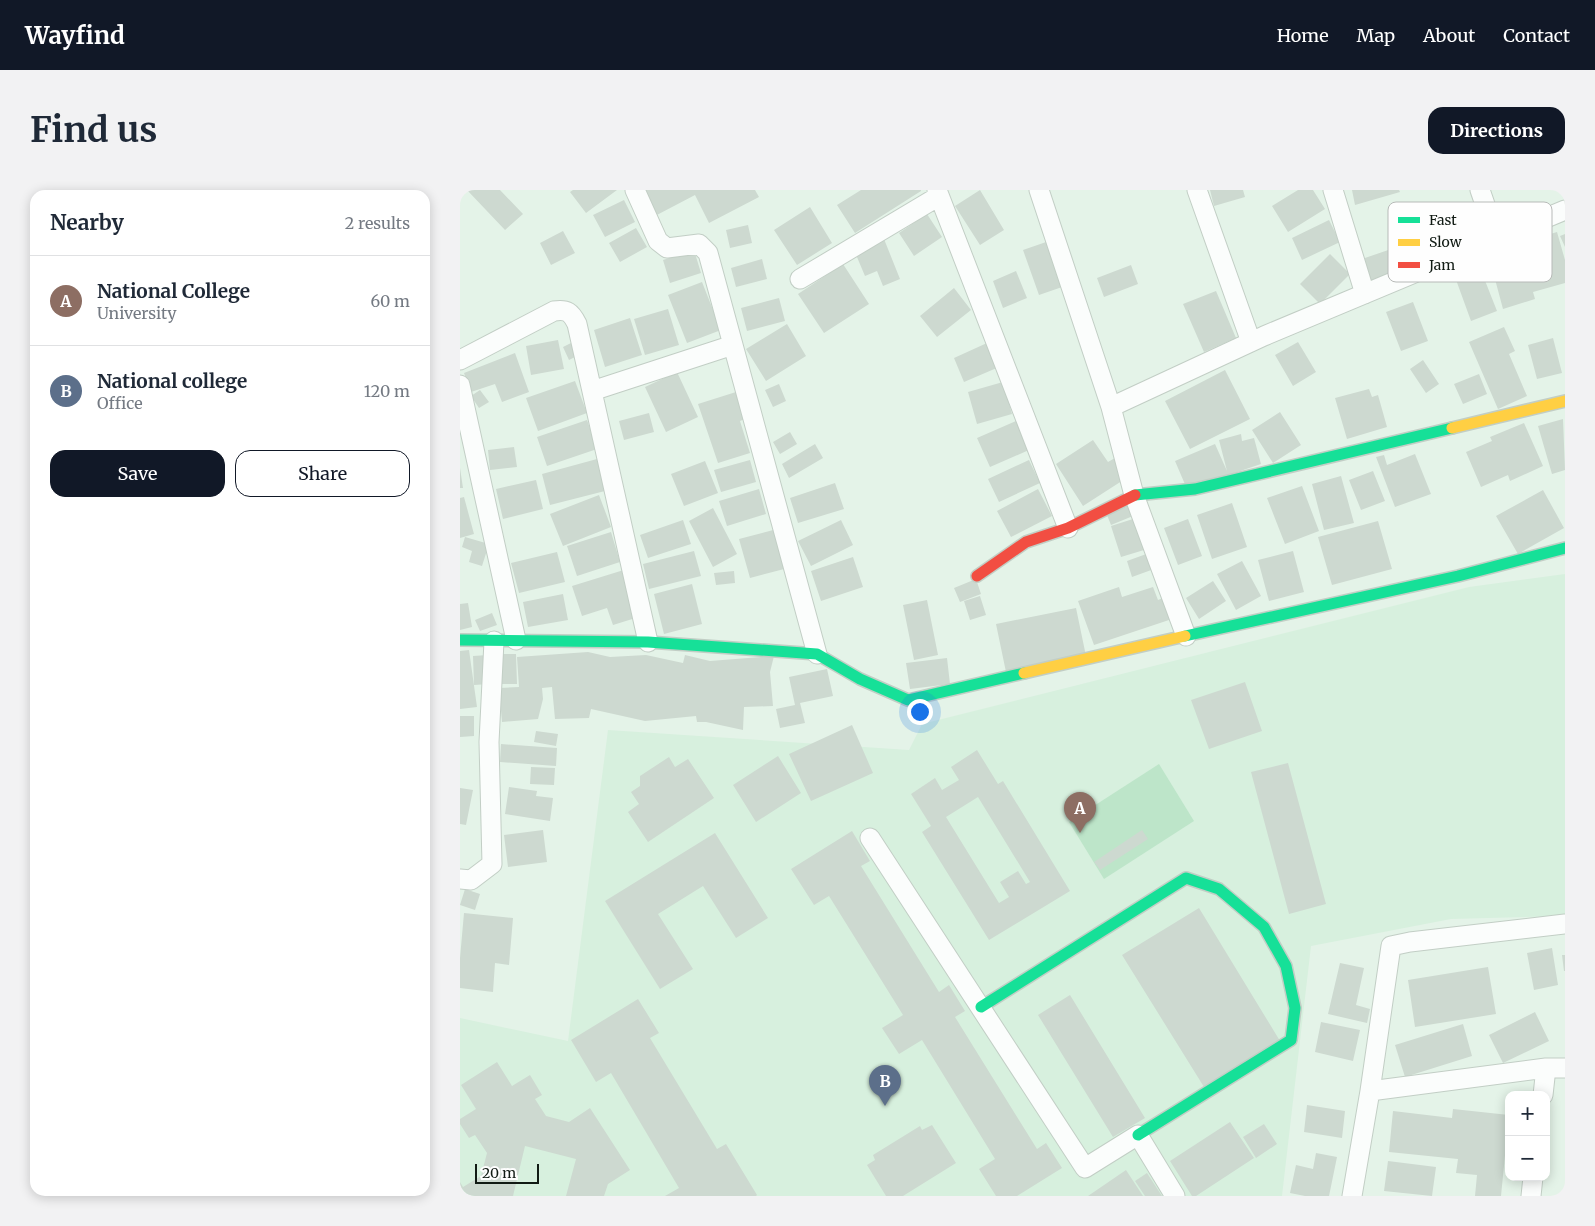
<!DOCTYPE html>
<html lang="en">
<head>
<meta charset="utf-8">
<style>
	body { margin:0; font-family:Merriweather,serif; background:#f2f2f3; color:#1f2937 }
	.controls { position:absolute; right:15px; bottom:15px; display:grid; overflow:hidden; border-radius:10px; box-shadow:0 2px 12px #0003 }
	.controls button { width:45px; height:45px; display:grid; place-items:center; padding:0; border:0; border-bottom:1px solid #e0e1e3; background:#fff; color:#1f2937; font:25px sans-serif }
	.scale { position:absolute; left:15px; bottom:12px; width:64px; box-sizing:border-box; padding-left:5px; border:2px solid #111b14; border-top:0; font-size:14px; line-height:18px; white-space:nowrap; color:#111b14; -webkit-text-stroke:4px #fefefe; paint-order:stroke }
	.you { position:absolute; left:459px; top:521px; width:18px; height:18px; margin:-12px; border:4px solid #fff; border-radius:50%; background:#1a73e8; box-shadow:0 0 0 8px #1a73e833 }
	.badge { display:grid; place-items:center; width:32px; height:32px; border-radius:50%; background:#111827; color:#fff; font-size:16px; font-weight:700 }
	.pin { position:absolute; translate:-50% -41px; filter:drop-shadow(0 1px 2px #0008) }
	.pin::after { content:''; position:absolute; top:26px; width:18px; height:15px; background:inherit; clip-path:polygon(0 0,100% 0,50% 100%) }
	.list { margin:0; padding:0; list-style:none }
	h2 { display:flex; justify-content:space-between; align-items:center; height:65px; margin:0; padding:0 20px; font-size:21px }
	h2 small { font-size:16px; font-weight:400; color:#747a83 }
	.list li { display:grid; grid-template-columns:32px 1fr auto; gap:15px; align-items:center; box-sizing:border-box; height:90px; padding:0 20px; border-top:1px solid #e0e1e3 }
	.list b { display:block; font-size:19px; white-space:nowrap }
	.list p { margin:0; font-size:16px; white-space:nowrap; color:#747a83 }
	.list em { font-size:16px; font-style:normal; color:#747a83 }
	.actions { display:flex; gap:10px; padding:15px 20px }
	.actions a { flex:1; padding:11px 0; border:1px solid #111827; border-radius:15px; text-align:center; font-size:18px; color:#111827 }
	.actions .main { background:#111827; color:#fff }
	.map { position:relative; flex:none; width:1105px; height:1006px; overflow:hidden; border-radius:15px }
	header { display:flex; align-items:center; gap:30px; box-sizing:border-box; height:70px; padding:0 25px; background:#111827; color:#fff }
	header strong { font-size:24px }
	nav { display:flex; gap:28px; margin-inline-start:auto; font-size:18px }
	.intro { display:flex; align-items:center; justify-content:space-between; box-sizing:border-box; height:120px; padding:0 30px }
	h1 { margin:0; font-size:35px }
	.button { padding:12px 22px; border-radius:15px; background:#111827; color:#fff; font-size:18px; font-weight:700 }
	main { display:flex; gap:30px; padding:0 30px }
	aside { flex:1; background:#fff; border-radius:15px; box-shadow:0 2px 12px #0003 }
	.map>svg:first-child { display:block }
	.built { fill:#d7f0de }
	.green { fill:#bde5c9 }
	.building { fill:#cdd9d0; fill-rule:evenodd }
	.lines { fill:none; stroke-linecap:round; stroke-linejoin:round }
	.street-casing { stroke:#c2cec5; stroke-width:21 }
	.fast-casing { stroke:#c2cec5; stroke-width:14 }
	.slow-casing { stroke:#c2cec5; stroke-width:14 }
	.jam-casing { stroke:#c2cec5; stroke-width:14 }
	.street { stroke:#fbfdfc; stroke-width:19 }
	.fast { stroke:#16e098; stroke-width:11 }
	.slow { stroke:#ffcf43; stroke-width:11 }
	.jam { stroke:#f24e42; stroke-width:11 }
	.key { fill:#fefefe; stroke:#b7bab8; stroke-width:1 }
	.key-label { font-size:14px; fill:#111b14 }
</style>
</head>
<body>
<header>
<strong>Wayfind</strong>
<nav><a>Home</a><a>Map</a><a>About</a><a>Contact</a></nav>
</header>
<div class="intro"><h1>Find us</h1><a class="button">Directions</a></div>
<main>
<aside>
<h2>Nearby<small>2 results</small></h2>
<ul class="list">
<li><span class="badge" style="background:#8d6e63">A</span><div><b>National College</b><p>University</p></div><em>60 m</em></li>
<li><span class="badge" style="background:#5c6f8a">B</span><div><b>National college</b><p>Office</p></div><em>120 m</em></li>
</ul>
<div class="actions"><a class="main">Save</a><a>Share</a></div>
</aside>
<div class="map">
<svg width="1105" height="1006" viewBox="0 0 1105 1006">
	<rect width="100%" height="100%" fill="#e4f3e8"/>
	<path class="built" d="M 1105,384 L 1105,726 L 991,729 L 851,756 L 822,1006 L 0,1006 L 0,828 L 108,851 L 148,540 L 449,560 L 462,534 L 1009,397 Z"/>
	<path class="green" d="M 699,574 L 734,631 L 644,689 L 609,632 Z"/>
	<path class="building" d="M 7,0 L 40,0 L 63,24 L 45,40 Z
		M 113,0 L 157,0 L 126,23 L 110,2 Z
		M 179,0 L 295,0 L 299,7 L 249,33 L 235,5 L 193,27 Z
		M 401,0 L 461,0 L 461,1 L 395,43 L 377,15 Z
		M 520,0 L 544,40 L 520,55 L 495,16 Z
		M 750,0 L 783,0 L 785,7 L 754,16 Z
		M 838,0 L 853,0 L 865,19 L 828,42 L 812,16 Z
		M 892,0 L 939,0 L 940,2 L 895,15 Z
		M 164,10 L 175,32 L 145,47 L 133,25 Z
		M 350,17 L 372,53 L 337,75 L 314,40 Z
		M 467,24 L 482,47 L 454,66 L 439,43 Z
		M 869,30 L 880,52 L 842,70 L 832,48 Z
		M 288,35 L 292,53 L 270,58 L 266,40 Z
		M 176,38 L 187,57 L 160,72 L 149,53 Z
		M 103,41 L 115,63 L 91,75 L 80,53 Z
		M 1097,42 L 1105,70 L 1105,93 L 1073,102 L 1075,109 L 1043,119 L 1032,78 L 1061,69 L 1057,54 Z
		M 1105,44 L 1105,57 L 1100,46 Z
		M 424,49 L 440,89 L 423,96 L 417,81 L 405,86 L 394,60 Z
		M 589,51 L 605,96 L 579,105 L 563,60 Z
		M 940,56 L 949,81 L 911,94 L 902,69 Z
		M 234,60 L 241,83 L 210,93 L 203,70 Z
		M 870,64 L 890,84 L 860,114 L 840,94 Z
		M 302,69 L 307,89 L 276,97 L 271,78 Z
		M 383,74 L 409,114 L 364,143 L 338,104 Z
		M 671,75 L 678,94 L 644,107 L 637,88 Z
		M 1020,78 L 1037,121 L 1011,131 L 995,87 Z
		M 556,81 L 567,108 L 543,118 L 533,91 Z
		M 242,92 L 261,140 L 227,153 L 208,105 Z
		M 494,98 L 511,120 L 477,147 L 460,126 Z
		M 756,101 L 776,148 L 744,162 L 723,114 Z
		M 319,108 L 325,131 L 287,141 L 281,118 Z
		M 953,112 L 968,151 L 941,161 L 926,122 Z
		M 208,119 L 219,155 L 185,165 L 174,129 Z
		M 170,128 L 182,165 L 145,177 L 134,140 Z
		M 327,134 L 346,166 L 306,191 L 286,159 Z
		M 1044,137 L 1055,161 L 1049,164 L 1067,206 L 1038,219 L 1009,152 Z
		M 1093,148 L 1102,183 L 1077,189 L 1068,155 Z
		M 98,150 L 104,179 L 71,185 L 66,156 Z
		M 115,151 L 121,164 L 109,170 L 103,157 Z
		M 838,152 L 856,182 L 833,196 L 815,165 Z
		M 527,153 L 539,177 L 504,192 L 494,168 Z
		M 55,163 L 69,202 L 42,212 L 35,194 L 11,202 L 4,183 Z
		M 963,170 L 979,194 L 966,203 L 950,179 Z
		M 765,180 L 790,229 L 730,259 L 705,211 Z
		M 217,182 L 238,227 L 206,242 L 185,197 Z
		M 1019,184 L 1027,204 L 1003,214 L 994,194 Z
		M 115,191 L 127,223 L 78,241 L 66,208 Z
		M 543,192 L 552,224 L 517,234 L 508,202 Z
		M 319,194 L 326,211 L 313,217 L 305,200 Z
		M 909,199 L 912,207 L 918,205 L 927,237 L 887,249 L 875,208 Z
		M 20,200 L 29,212 L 19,218 L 11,206 Z
		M 276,202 L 285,229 L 280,231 L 290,263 L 258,273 L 238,214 Z
		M 820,222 L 841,255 L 813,273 L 792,240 Z
		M 189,223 L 194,242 L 164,250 L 159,231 Z
		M 1103,229 L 1105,280 L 1092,284 L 1078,236 Z
		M 127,230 L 137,259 L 87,276 L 77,247 Z
		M 556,231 L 569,260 L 530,277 L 517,248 Z
		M 1064,233 L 1083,276 L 1050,291 L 1048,285 L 1021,297 L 1006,262 L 1032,251 L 1030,247 Z
		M 330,242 L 337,254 L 320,264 L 313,252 Z
		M 781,244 L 782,251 L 794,248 L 801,274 L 727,299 L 715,271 L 755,254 L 767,281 L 759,250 Z
		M 633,250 L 648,272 L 655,268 L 668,287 L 623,316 L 596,274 Z
		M 355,254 L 363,268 L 329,288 L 322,274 Z
		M 54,257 L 57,277 L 30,280 L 28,260 Z
		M 955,264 L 971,304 L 935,317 L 916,267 L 924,265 L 927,275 Z
		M 137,269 L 145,301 L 90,315 L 82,284 Z
		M 290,270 L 296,292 L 261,302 L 254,280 Z
		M 569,270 L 580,293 L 539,312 L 528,289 Z
		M 245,271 L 258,303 L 224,316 L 211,284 Z
		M 0,278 L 3,298 L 0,298 Z
		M 913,281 L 925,311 L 901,320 L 889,290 Z
		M 881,286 L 894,333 L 864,340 L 852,294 Z
		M 76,290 L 83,319 L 43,329 L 36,299 Z
		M 375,293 L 384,319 L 338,333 L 330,308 Z
		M 842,296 L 859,341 L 825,354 L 807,308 Z
		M 299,299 L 306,324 L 267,336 L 259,311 Z
		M 578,299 L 592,326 L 551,347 L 537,321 Z
		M 1083,300 L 1104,338 L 1058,364 L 1036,326 Z
		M 139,305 L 151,337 L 103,356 L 90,324 Z
		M 4,307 L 14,344 L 0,348 L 0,308 Z
		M 772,313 L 787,357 L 752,369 L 737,325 Z
		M 669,316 L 673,326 L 651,335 L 647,325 Z
		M 253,318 L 277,364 L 253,377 L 229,331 Z
		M 673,329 L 684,360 L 661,367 L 651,336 Z
		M 728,329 L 742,366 L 718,375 L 704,338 Z
		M 223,330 L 231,354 L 188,368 L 180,345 Z
		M 381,330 L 393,355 L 351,376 L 338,351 Z
		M 918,331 L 932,379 L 872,395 L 858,347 Z
		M 317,339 L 328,378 L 290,388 L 279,349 Z
		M 151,342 L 160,372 L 117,386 L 107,356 Z
		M 5,347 L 29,354 L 22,376 L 9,372 L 12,361 L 2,357 Z
		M 234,361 L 241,386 L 189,399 L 183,374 Z
		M 833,361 L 844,402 L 809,411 L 798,370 Z
		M 97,362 L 105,392 L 59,403 L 51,373 Z
		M 689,363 L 694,379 L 672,387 L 667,371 Z
		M 393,367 L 403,397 L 361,411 L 351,381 Z
		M 782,371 L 801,406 L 776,420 L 757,384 Z
		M 167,379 L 182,426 L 153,435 L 147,418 L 122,426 L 112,396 Z
		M 274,381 L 275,393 L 256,395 L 254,383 Z
		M 516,389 L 521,404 L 500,412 L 494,398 Z
		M 753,391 L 766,411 L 739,429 L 726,408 Z
		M 232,394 L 242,434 L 204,444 L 194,404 Z
		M 659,397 L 662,407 L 693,397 L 698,410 L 708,406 L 715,428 L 634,455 L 618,411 Z
		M 103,404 L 108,430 L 68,437 L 63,412 Z
		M 520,406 L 526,425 L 510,430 L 504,411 Z
		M 467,410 L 478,465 L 454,470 L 443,415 Z
		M 8,413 L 12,437 L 0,440 L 0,414 Z
		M 616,418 L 626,466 L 546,482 L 536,434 Z
		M 32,423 L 37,435 L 20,441 L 15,430 Z
		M 9,460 L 17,517 L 0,519 L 0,461 Z
		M 128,462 L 150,467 L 186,465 L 223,473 L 225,465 L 250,471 L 314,466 L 310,482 L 313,516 L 284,517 L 283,540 L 246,532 L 237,532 L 236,526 L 185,531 L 131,519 L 129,528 L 95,529 L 92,497 L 82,498 L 83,509 L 78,529 L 42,532 L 39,498 L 59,497 L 57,467 Z
		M 40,464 L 56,464 L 57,494 L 41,494 Z
		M 28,465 L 29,494 L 14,495 L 13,466 Z
		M 487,468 L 490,494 L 450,499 L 446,473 Z
		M 367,479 L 373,506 L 340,513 L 345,533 L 320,538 L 316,519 L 335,515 L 329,487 Z
		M 785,492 L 802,541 L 749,559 L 731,510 Z
		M 0,526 L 14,526 L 14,546 L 0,547 Z
		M 392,535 L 413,583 L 351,611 L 329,564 Z
		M 76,541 L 98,544 L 96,556 L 74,552 Z
		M 41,554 L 97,558 L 96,576 L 40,572 Z
		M 517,560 L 538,594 L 543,591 L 610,701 L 529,750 L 462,642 L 471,636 L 451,604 L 475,588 L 482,600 L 499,590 L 491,577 ZM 518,607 L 570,692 L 566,694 L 558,681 L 540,692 L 549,707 L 539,713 L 486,627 Z
		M 318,566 L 341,603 L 296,632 L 273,595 Z
		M 209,567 L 215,577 L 228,569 L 254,608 L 188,652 L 168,622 L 179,614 L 171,602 L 180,596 L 180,586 Z
		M 828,573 L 866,714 L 829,724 L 791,582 Z
		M 71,577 L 95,578 L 94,595 L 70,594 Z
		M 49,597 L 77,601 L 76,606 L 93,608 L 90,631 L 45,624 Z
		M 0,598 L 13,600 L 6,635 L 0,634 Z
		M 83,640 L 87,672 L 48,677 L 44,645 Z
		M 682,640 L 688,649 L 640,680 L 634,672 Z
		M 392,641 L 410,671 L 401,676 L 479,802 L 489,795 L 505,821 L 495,827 L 577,959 L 586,953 L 602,978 L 557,1006 L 536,1006 L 519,979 L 535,969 L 462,850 L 439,864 L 422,838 L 443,825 L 369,706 L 354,715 L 331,679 Z
		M 255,643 L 308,728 L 276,748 L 243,696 L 198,724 L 233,779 L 200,799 L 145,711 Z
		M 5,699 L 20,704 L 15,720 L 0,715 Z
		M 739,718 L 820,851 L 744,897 L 662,765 Z
		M 4,723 L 53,728 L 49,775 L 35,773 L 33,802 L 0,798 L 0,768 Z
		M 1092,758 L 1098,795 L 1074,800 L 1067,763 Z
		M 1102,765 L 1105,765 L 1105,781 L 1104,781 Z
		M 880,773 L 904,778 L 896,815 L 910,819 L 907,833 L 868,824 Z
		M 1028,777 L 1036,824 L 955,837 L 948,790 Z
		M 610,805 L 685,928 L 653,947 L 578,825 Z
		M 178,809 L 199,843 L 190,848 L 257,959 L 266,954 L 297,1005 L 296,1006 L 205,1006 L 219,998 L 151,883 L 136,892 L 111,850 Z
		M 1075,822 L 1089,851 L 1043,873 L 1029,845 Z
		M 861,832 L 900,840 L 893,871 L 855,862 Z
		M 1003,834 L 1012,866 L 945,887 L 935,855 Z
		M 37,872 L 52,896 L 70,885 L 82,905 L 75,909 L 86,926 L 109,932 L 130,918 L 170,980 L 148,994 L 144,1006 L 106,1006 L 116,969 L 65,956 L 53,1006 L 0,1006 L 0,992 L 3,997 L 21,986 L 27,963 L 15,945 L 9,948 L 0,934 L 0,929 L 16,919 L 1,895 Z
		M 847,915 L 885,921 L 882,948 L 844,942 Z
		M 993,919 L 1049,925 L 1041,1006 L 1015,1006 L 1017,985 L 996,983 L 998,969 L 929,962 L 933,921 L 992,928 Z
		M 770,932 L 794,968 L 736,1006 L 732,1006 L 710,971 Z
		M 804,934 L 817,954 L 796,968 L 783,947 Z
		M 472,935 L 496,973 L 443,1006 L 426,1006 L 407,975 L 415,970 L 413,965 L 460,936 L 462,940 Z
		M 856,963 L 877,967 L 869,1006 L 845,1006 L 830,1003 L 836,975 L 853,979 Z
		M 928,971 L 976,977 L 972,1006 L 924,1001 Z
		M 666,980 L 683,1006 L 628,1006 Z
		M 687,983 L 702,1006 L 685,1006 L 675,991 Z"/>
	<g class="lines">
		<defs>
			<path id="street" d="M 175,0 L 198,51 L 207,58 L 239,54 L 248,63 L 357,464
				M 477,0 L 608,338
				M 579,0 L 651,217 L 674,305 L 726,446
				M 737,0 L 791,152
				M 873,0 L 905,104
				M 1020,0 L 1037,49
				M 340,89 L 479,6
				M 0,170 L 94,121 C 107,119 111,122 117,134 L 188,452
				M 0,195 L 56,450
				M 132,201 L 273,155
				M 651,217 L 804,146 L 1105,20
				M 410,648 L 625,978 L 678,945 L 715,1006
				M 0,689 L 11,690 L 32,674 L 29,552 L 34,451
				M 1086,878 L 1105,878
				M 1083,905 L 1086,878 L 910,901 L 931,756 L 950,752 L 1105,734
				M 892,1006 L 910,901
				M 1071,1006 L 1073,987"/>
			<path id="fast" d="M 675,305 L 735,299 L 992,238
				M 725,446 L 998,386 L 1105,358
				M 0,450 L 188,452 L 357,464 L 400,489 L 448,510 L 564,483
				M 521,817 L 726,688 L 759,699 L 804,737 L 826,776 L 835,818 L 831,850 L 678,945"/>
			<path id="slow" d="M 992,238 L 1105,211
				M 564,483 L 725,446"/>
			<path id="jam" d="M 517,386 L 566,352 L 608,338 L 675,305"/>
		</defs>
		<use href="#street" class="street-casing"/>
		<use href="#fast" class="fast-casing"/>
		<use href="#slow" class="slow-casing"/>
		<use href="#jam" class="jam-casing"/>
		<use href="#street" class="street"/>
		<use href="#fast" class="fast"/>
		<use href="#slow" class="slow"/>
		<use href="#jam" class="jam"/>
	</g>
	<rect x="928" y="12" width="164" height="80" rx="8" class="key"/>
	<rect x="938" y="27" width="22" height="6" fill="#16e098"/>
	<rect x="938" y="49" width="22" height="7" fill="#ffcf43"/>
	<rect x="938" y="72" width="22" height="6" fill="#f24e42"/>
	<g class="key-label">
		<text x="969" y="35">Fast</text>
		<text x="969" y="57">Slow</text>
		<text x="969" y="80">Jam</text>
	</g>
</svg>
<div class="controls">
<button>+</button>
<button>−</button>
</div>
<div class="scale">20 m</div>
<div class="you"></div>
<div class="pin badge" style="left:620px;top:643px;background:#8d6e63">A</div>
<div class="pin badge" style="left:425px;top:916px;background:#5c6f8a">B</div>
</div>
</main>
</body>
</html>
